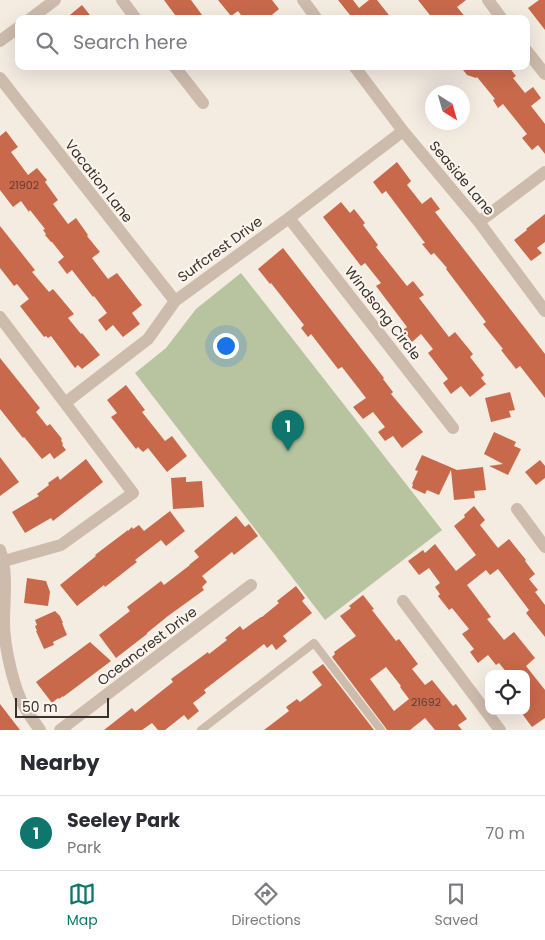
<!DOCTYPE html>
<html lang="en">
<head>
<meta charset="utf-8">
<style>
	body { margin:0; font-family:Poppins,sans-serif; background:#f2f2f3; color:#2b2b33 }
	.controls { position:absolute; right:15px; bottom:15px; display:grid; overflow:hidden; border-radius:10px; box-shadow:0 5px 20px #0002 }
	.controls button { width:45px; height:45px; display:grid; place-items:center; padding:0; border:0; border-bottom:1px solid #e1e1e2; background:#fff; color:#2b2b33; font:25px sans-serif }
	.compass { position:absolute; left:425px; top:85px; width:45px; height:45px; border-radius:50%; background:#fff; box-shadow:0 5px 20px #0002; rotate:143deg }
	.scale { position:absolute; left:15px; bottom:12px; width:94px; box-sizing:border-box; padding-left:5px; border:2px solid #3b302b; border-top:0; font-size:14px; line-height:18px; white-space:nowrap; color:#3b302b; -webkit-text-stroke:4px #fbf5ee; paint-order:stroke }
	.you { position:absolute; left:225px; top:345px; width:18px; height:18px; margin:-12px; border:4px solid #fff; border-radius:50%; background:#1a73e8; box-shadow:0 0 0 8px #1a73e833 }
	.badge { display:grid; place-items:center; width:32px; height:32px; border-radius:50%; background:#0f766e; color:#fff; font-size:16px; font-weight:700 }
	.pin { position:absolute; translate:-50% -41px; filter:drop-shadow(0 1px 2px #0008) }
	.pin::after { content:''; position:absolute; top:26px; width:18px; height:15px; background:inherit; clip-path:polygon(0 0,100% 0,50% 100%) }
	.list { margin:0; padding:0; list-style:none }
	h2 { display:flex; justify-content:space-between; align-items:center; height:65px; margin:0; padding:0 20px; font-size:21px }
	h2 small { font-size:16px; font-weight:400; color:#7c7c81 }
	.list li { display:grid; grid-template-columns:32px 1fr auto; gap:15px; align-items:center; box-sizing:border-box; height:75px; padding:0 20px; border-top:1px solid #e1e1e2 }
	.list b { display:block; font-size:19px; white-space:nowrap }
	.list p { margin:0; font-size:16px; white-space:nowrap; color:#7c7c81 }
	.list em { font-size:16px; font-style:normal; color:#7c7c81 }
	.icon { flex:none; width:28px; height:28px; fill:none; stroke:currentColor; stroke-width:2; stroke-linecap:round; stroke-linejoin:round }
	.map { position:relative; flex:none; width:545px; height:730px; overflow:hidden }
	.search { position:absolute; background:#fff; box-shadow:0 5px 20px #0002; left:15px; right:15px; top:15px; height:55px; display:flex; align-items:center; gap:12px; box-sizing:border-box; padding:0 18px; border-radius:10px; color:#7c7c81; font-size:19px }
	.sheet { height:140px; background:#fff }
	nav { display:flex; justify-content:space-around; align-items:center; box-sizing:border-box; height:70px; border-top:1px solid #e1e1e2; background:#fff; font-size:14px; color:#7c7c81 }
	nav a { display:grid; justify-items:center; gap:2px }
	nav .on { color:#0f766e }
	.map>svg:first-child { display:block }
	.green { fill:#b8c4a0 }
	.building { fill:#c8694b; fill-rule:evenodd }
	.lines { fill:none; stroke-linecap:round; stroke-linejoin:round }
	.service { stroke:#cdbbac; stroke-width:8 }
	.minor { stroke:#cdbbac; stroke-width:12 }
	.labels { text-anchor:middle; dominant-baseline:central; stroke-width:4.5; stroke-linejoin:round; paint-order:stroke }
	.number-label { font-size:11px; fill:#5e3e33 }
	.street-label { font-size:14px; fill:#3b302b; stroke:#fbf5ee }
</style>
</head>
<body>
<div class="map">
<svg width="545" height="730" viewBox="0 0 545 730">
	<rect width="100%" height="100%" fill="#f4ebe1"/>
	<path class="green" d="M 241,273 L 442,530 L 325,620 L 135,373 L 166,348 L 196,309 Z"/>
	<path class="building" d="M 164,0 L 191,0 L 205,19 L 178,19 Z
		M 218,0 L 272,0 L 279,9 L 267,19 L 244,19 L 238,11 L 231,16 Z
		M 338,0 L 353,0 L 359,8 L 369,0 L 377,0 L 392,19 L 345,19 L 350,15 Z
		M 418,0 L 466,0 L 457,7 L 467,19 L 433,19 Z
		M 539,0 L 545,0 L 545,30 L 528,8 Z
		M 82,5 L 93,19 L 65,19 Z
		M 460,66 L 508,66 L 516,76 L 513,78 L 525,93 L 533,87 L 541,98 L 531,106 L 545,124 L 545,154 L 538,145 L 532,150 L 522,138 L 527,134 L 503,104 L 498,108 L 493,100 L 495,99 L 477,77 L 476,78 L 467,75 Z
		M 6,131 L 18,147 L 11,152 L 28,175 L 37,168 L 47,180 L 45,182 L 58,200 L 53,204 L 68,224 L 76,218 L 88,235 L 87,236 L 100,252 L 92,258 L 108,279 L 117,273 L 142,305 L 132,313 L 140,324 L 123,337 L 113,325 L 106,331 L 98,320 L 107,313 L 94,296 L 93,297 L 72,270 L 67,274 L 58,262 L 64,257 L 52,242 L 51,242 L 45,235 L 46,234 L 43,230 L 45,229 L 30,210 L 29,212 L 21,201 L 13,207 L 0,190 L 0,136 Z
		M 397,162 L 411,181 L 407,185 L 422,204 L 431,197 L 440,209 L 435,212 L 545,354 L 545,398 L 520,366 L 516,369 L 501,350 L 503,349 L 483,324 L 486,322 L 446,269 L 447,268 L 434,253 L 431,255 L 422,244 L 425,243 L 386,191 L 382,194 L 373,182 Z
		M 341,202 L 350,213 L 354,209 L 365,223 L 363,225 L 378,245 L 376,247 L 407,286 L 413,281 L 424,295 L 419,298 L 449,337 L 455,332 L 473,354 L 470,357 L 484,375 L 481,378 L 486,384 L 470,397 L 461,386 L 451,394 L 443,383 L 448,379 L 428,353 L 433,349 L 421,334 L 412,342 L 403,330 L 407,327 L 376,286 L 381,283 L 365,263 L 361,266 L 323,217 Z
		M 545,214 L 545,242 L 537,248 L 542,253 L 531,261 L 514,240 L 527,230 L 526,229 Z
		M 0,226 L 35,270 L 32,272 L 49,292 L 53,289 L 74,314 L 68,318 L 81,334 L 82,333 L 100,355 L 82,369 L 78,365 L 75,368 L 51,336 L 48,338 L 46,336 L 44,337 L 20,306 L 29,299 L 17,284 L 14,286 L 0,268 Z
		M 283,248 L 384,378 L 383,379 L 393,392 L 391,394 L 423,432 L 402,448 L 393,436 L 385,441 L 378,432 L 385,427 L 373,412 L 363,419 L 353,407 L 366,398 L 342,367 L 338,369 L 311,334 L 308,337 L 301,328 L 304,325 L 271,283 L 270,284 L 258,269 Z
		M 0,358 L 40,408 L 36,412 L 47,426 L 50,424 L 62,439 L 61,440 L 63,444 L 62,445 L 66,450 L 54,459 L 50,453 L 42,459 L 24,437 L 23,438 L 0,409 Z
		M 126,385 L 145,410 L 142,412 L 165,441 L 172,436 L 187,456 L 167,472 L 148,448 L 143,452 L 138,447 L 136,449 L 111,417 L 117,413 L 107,400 Z
		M 510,392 L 515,410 L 509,411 L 511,417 L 491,422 L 485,398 Z
		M 494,432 L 516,442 L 514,446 L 521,449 L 508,475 L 489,466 L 503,464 L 484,454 Z
		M 422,455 L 457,470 L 483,467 L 486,490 L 474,491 L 475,498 L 454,500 L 451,470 L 439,495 L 427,490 L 425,494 L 412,488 L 413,484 L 412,484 L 418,471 L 415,470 Z
		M 0,457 L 19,482 L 0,496 Z
		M 86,459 L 103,482 L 53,521 L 51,518 L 25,533 L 12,512 L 39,496 L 37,494 L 49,485 L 48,483 L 58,476 L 60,480 Z
		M 540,460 L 545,466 L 545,478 L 536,485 L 525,472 Z
		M 186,477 L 186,482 L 202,481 L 204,507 L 173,509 L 171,478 Z
		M 474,506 L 485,520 L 480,525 L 498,548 L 509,539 L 526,560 L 525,561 L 535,574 L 529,579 L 538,590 L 535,592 L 545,605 L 545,637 L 526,613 L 529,610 L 498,569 L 490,575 L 486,570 L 467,585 L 491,617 L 487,619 L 504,640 L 514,632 L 535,658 L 526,666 L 545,690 L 545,718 L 532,727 L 520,711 L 526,711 L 526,674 L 508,674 L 499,663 L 496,665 L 488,655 L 478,663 L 470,652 L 474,649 L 462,634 L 469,629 L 452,608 L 449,610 L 438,596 L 440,594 L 435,587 L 440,583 L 429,568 L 419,575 L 408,561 L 423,550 L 425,553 L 435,544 L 456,571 L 476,555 L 454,526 L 465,517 L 464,515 Z
		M 170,511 L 185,531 L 166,546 L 161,540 L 135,560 L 137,562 L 105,587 L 104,585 L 77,606 L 60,585 L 96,556 L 95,555 L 128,530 L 128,531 L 132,527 L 133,529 L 139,525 L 144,531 Z
		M 236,516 L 245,527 L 249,524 L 258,536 L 234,555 L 232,552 L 202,576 L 207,582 L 202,587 L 204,590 L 168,616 L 147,633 L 147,634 L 116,658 L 99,635 L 130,611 L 127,607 L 161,581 L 164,585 L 190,565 L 189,565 L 199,557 L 194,551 Z
		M 27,578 L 46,581 L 50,592 L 48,606 L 24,603 Z
		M 296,586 L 305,598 L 302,601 L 312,613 L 283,636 L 287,641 L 276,650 L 272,644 L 267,648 L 264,644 L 204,690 L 206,693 L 193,703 L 199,711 L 188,720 L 184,715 L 165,730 L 158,730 L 152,723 L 142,730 L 104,730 L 132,708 L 135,712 L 173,682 L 171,679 L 208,652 L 209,654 L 227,640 L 225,638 L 240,626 L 243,630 L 261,617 L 262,617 L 279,603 L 277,601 Z
		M 363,595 L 374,609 L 372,610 L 396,641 L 399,639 L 418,664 L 412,669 L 425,685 L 432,680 L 453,706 L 456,704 L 467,719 L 458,725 L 462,730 L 435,730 L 425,718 L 410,730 L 387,730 L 385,727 L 332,657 L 335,654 L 334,652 L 356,636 L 340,616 L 351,608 L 349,606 ZM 386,667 L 401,686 L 400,687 L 409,699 L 394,711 L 370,679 Z
		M 55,611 L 60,616 L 63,623 L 62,623 L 67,635 L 53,642 L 54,645 L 44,649 L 36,631 L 37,631 L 35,626 L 37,625 L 35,620 Z
		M 90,642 L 111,661 L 63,697 L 63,696 L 59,699 L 58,698 L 52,703 L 36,682 Z
		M 323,664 L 374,730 L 264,730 L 289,711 L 286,707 L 297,699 L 300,702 L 322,685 L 312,672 Z
		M 0,704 L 20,730 L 0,730 Z"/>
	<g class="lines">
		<path class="service" d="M 201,730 L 314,643 L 381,730"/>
		<path class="minor" d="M 122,0 L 136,19
			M 303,0 L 317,19
			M 488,0 L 502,19
			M 30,19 L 55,0
			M 0,41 L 19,27
			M 526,50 L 545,74
			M 174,66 L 203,103
			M 354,66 L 403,131 L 479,222 L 545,311
			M 0,78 L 175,301
			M 289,218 L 453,428
			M 479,222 L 545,172
			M 0,317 L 133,493 L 61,545 L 4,561
			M 65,403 L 148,339 L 175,301 L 289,218 L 403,131
			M 517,509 L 545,547
			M 0,550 C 8,573 4,598 4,622 C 4,646 14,692 27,711 C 31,718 36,724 40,730
			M 403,601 L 500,730
			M 60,730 L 251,585"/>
	</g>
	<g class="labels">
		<g class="number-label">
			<text x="24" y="185">21902</text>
			<text x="426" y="702">21692</text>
		</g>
		<g class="street-label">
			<text transform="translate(462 178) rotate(50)">Seaside Lane</text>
			<text transform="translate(99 181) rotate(52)">Vacation Lane</text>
			<text transform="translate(220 249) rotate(-36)">Surfcrest Drive</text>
			<text transform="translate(383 313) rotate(52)">Windsong Circle</text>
			<text transform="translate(147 646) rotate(-37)">Oceancrest Drive</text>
		</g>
	</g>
</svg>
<div class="controls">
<button><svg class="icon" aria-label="locate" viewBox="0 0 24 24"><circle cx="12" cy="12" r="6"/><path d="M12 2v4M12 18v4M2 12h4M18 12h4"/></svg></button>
</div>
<svg class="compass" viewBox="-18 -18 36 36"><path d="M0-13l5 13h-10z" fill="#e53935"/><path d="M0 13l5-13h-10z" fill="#7c7c81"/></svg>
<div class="scale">50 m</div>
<div class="you"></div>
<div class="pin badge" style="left:288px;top:451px">1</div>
<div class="search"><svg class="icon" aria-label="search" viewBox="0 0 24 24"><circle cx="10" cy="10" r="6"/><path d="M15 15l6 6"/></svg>Search here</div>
</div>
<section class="sheet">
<h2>Nearby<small></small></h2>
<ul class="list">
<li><span class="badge">1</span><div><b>Seeley Park</b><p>Park</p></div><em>70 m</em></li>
</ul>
</section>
<nav>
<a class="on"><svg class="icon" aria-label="map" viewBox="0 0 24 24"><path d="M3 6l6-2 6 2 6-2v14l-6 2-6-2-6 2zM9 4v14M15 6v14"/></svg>Map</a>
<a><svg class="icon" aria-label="directions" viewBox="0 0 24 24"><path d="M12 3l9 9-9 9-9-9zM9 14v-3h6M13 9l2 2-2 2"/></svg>Directions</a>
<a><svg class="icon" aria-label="saved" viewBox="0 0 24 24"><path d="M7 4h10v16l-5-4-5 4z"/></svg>Saved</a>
</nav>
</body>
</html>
